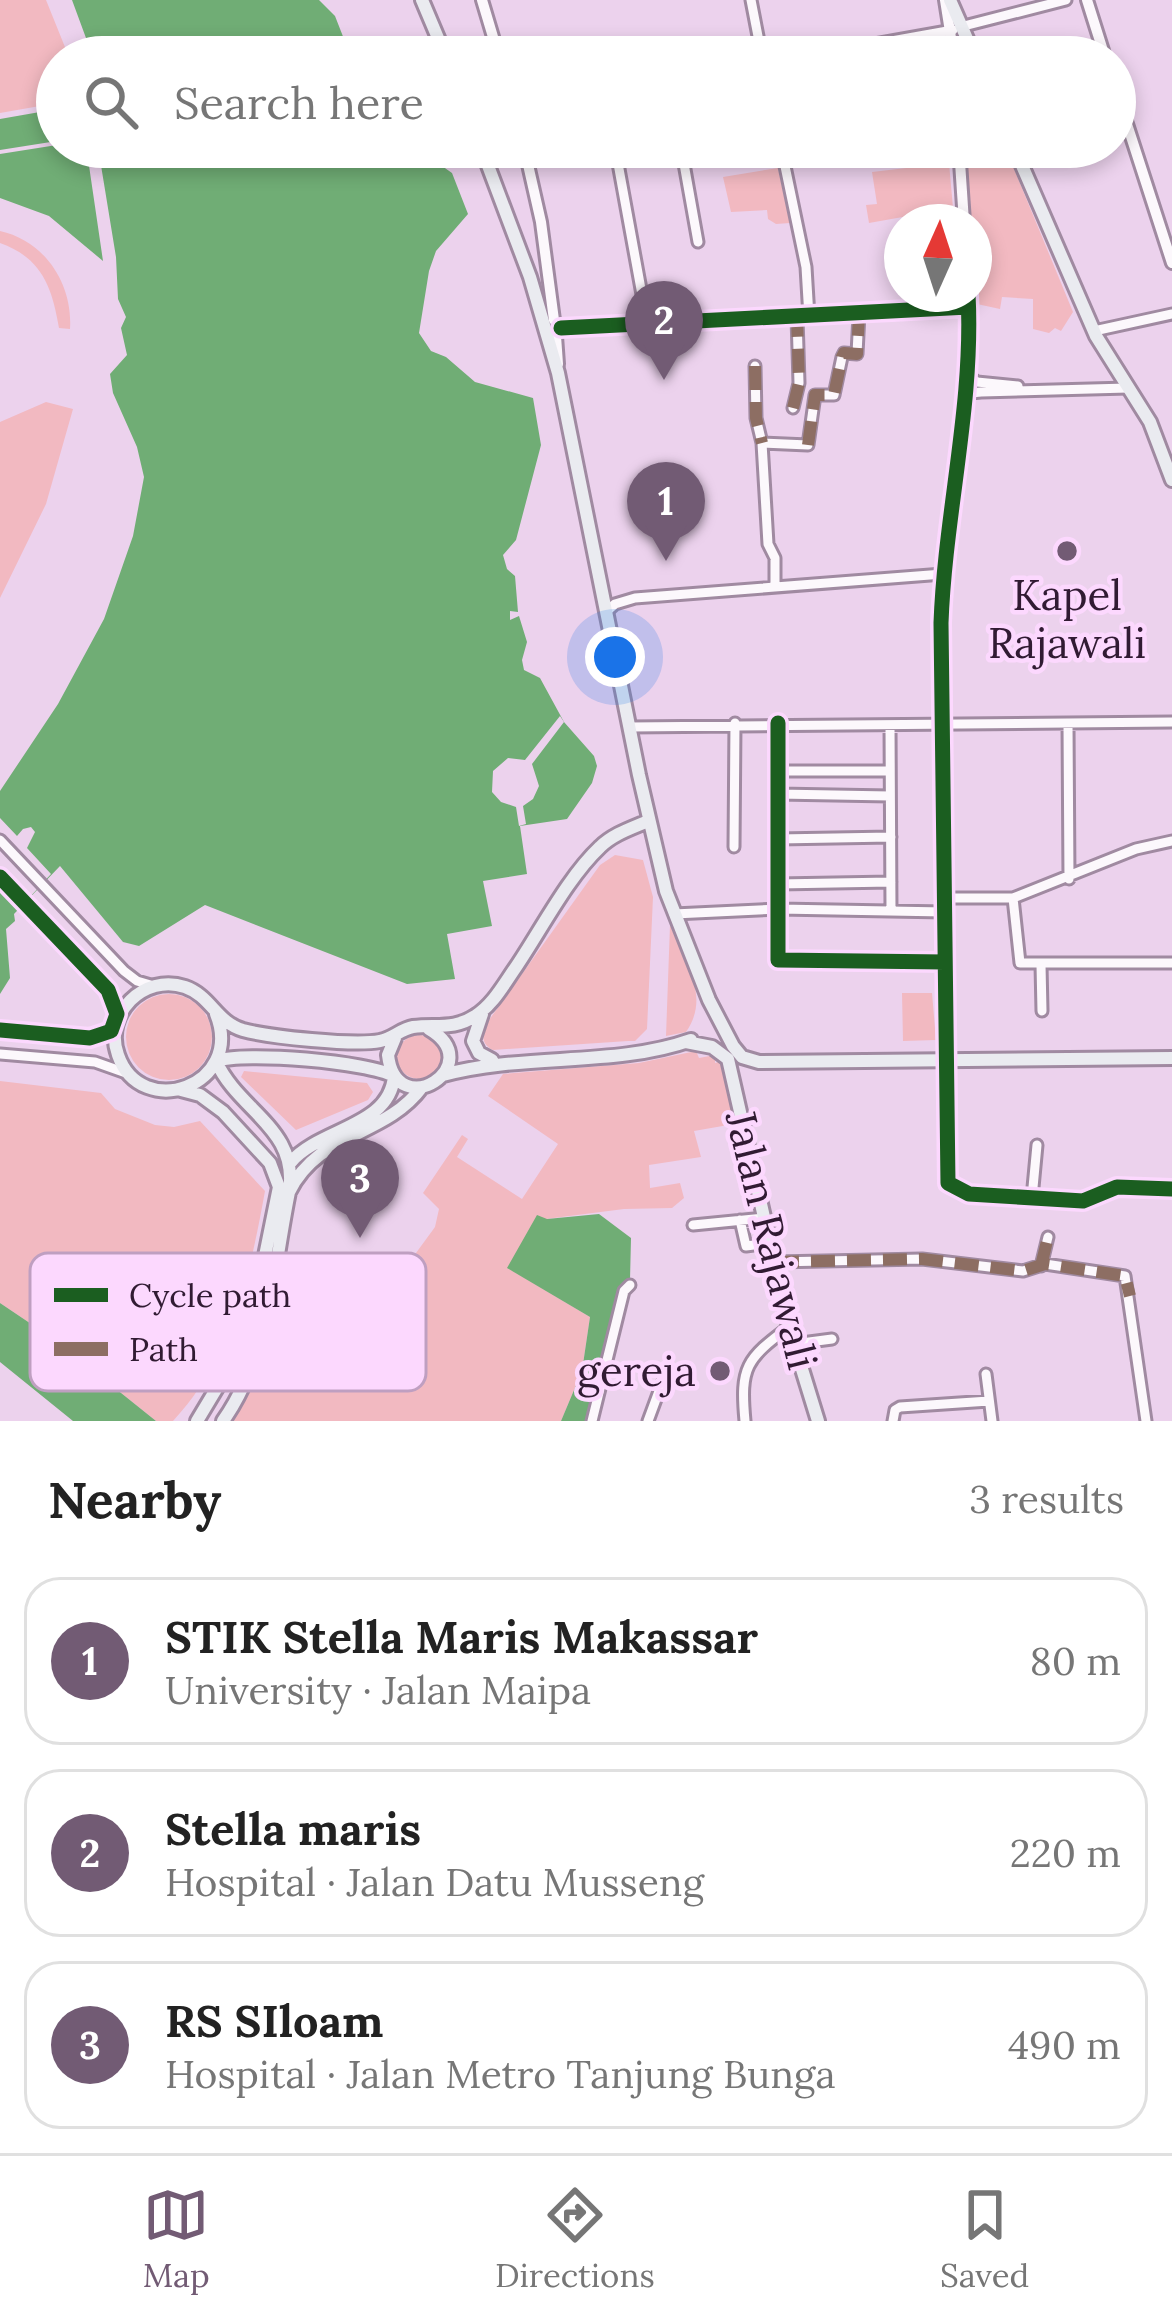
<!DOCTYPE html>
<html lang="en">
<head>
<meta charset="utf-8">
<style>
	body { margin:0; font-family:Lora,serif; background:#f2f2f2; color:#222 }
	.compass { position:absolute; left:884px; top:204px; width:108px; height:108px; border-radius:50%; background:#fff; box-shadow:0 6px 18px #0003; rotate:3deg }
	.you { position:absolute; left:615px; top:657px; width:42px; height:42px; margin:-30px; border:9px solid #fff; border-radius:50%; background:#1a73e8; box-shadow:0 0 0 18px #1a73e833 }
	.badge { display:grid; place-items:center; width:78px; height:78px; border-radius:50%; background:#725b74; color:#fff; font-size:39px; font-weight:700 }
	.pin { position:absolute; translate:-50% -99px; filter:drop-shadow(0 3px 6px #0008) }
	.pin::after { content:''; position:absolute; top:63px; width:42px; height:36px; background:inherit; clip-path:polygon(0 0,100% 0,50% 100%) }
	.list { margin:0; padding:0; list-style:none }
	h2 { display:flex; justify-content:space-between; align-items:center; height:156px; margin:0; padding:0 48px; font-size:51px }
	h2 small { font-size:39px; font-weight:400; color:#767676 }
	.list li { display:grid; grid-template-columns:78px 1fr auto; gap:36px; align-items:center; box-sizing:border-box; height:168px; margin:0 24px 24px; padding:0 24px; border:3px solid #e0e0e0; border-radius:36px }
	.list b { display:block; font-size:45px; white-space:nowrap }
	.list p { margin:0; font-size:39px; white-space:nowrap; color:#767676 }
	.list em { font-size:39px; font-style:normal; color:#767676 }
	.icon { flex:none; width:66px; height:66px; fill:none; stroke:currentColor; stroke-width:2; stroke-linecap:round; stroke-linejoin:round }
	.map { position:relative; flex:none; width:1172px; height:1421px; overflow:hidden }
	.search { position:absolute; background:#fff; box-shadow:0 6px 18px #0003; left:36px; right:36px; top:36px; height:132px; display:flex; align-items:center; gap:30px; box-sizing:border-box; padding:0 42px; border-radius:66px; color:#767676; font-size:45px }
	.sheet { height:732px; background:#fff }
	nav { display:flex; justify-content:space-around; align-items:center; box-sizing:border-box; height:168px; border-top:3px solid #e0e0e0; background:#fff; font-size:33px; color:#767676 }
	nav a { display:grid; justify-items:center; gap:6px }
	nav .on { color:#725b74 }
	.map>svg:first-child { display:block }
	.green { fill:#f2b9c1 }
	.water { fill:#70ad75 }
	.pier { fill:#ecd2ed }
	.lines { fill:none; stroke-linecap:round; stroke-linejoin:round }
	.minor-casing { stroke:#a08aa1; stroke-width:15 }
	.tertiary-casing { stroke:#a08aa1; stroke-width:16 }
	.secondary-casing { stroke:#a08aa1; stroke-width:18 }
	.minor { stroke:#fcf8fc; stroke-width:9 }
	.tertiary { stroke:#fcf8fc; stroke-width:10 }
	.secondary { stroke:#eaebf0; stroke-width:12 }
	.quiet { stroke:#8d6e63; stroke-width:12; stroke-dasharray:24 12; stroke-linecap:butt }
	.cycleway-casing { stroke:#fcd8fe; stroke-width:22 }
	.cycleway { stroke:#1b5e20; stroke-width:15 }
	.poi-dot { fill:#725b74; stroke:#fcd8fe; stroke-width:4.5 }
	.labels { text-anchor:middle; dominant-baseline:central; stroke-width:9; stroke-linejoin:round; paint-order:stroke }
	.poi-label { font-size:42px; fill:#311b33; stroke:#fcd8fe }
	.street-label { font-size:42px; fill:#311b33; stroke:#fcd8fe }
	.key { fill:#fcd8fe; stroke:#bf9fc1; stroke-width:3 }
	.key-label { font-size:33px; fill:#311b33 }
</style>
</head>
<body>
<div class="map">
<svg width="1172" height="1421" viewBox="0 0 1172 1421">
	<rect width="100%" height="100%" fill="#ecd2ed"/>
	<path class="green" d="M 0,0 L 46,0 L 69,57 L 57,57 L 57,103 L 0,113 Z
		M 966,147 L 1005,147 L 1073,312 L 1061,331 L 1055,328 L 1049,333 L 1033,329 L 1033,299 L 1002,297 L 1000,309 L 977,304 Z
		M 949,163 L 953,208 L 869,223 L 866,205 L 877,204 L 872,172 Z
		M 778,168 L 790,223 L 776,224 L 768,219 L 767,210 L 731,212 L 723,177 Z
		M 0,231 C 45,241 73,284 70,329 L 59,328 C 52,287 42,258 0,243 Z
		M 46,402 L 73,409 L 46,504 L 0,598 L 0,422 Z
		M 615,855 L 643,860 L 653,897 L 647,1029 L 635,1041 L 628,1041 L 493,1050 C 483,1045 482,1038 484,1027 L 600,865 Z
		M 670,925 C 685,962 711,996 686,1032 L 666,1036 Z
		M 902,993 L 932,993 L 936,1040 L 903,1041 Z
		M126 1037a43 43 0 1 1 86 0a43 43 0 1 1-86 0Z
		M397 1057a22 22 0 1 1 44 0a22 22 0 1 1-44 0Z
		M 696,1051 L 699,1058 L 715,1055 L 715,1063 L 724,1060 L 734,1124 L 694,1131 L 701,1157 L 649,1165 L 650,1188 L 680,1183 L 684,1198 L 672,1208 L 624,1209 L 546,1219 L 508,1268 L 590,1317 L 582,1371 L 561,1421 L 231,1421 L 253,1380 L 277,1355 L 321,1383 L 435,1227 L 439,1209 L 423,1193 L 462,1135 L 468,1139 L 457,1157 L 522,1199 L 558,1144 L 488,1096 L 503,1074 L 639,1063 Z
		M 244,1071 L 367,1083 L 373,1092 L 368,1100 L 296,1130 L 241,1077 Z
		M 0,1081 L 101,1093 L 115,1109 L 155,1125 L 174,1127 L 200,1121 L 265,1191 C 250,1274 232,1358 173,1421 L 156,1421 L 55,1340 L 0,1303 Z"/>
	<path class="water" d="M 72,0 L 319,0 L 335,16 L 351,57 L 93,57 Z
		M 57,109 L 57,141 L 0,150 L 0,119 Z
		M 57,145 L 82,147 L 87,152 L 103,261 L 49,216 L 0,198 L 0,154 Z
		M 98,147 L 415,147 L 452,173 L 468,214 L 436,251 L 429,271 L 419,333 L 431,351 L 446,357 L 475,382 L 533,398 L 541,445 L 516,540 L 503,555 L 507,569 L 515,576 L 518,612 L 510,611 L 510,620 L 519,616 L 527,642 L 522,660 L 524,670 L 540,678 L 564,722 L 594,756 L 597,766 L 592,783 L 567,819 L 520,826 L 527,874 L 483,881 L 492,926 L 447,934 L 455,979 L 407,984 L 205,905 L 139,946 L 123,942 L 60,866 L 14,914 L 15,921 L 6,929 L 10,978 L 0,994 L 0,791 L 58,704 L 104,619 L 133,536 L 144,477 L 137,447 L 113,393 L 110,374 L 127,355 L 121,328 L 126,317 L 118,299 L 116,257 Z
		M 599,1214 L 631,1238 L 630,1280 L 624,1287 L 587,1421 L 561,1421 L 582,1371 L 590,1317 L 507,1268 L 537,1215 L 547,1219 Z
		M 0,1303 L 55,1340 L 156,1421 L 73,1421 L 0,1362 Z"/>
	<path class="pier" d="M 560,716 L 564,722 L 532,764 L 539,786 L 533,799 L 523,806 L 526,824 L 519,826 L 516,807 L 501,802 L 492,792 L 493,771 L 508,758 L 525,760 Z
		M 0,818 L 17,836 L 23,829 L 31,827 L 35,832 L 27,848 L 51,874 L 18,910 L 0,892 Z"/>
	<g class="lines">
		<defs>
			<path id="minor" d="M 751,0 L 762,57
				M 960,27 L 1066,0
				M 802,57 L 953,30
				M 615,147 L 647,322
				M 681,147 L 698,242
				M 781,147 L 806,267 L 809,317
				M 1094,331 L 1172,314
				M 755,366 L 756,418 L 762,443
				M 966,374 L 977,382 L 1018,386
				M 964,399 L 971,393 L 981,392 L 1128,388
				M 793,408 L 799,383 L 797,317
				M 775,587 L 775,558 L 768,544 L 762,443 L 808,445 L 815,395 L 834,395 L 842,357 L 844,353 L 857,354 L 859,314
				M 607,611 L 615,604 L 635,598 L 943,574
				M 778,723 L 778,960 L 945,962
				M 1068,724 L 1069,879
				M 890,725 L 891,910
				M 630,727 L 1172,722
				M 778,771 L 890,771
				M 778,794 L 890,796
				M 778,839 L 891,837
				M 0,840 L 124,971 L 137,981 L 154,986
				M 734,847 L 735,723
				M 0,877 L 108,990 L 117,1014 L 111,1031 L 90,1038 L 0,1030
				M 778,884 L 891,882
				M 945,898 L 1013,898 L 1136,849 L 1172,841
				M 1013,898 L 1020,963 L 1172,963
				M 674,914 L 779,909 L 945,912
				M 1041,965 L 1042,1011
				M 0,1054 L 95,1062 L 126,1073
				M 948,1062 L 948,1183 L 962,1192 L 1083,1201 L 1117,1187 L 1172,1189
				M 1032,1198 L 1037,1145
				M 740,1220 L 746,1246 L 770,1243
				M 693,1225 L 765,1218
				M 775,1262 L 922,1259 L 1023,1271 L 1045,1264 L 1125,1276 L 1146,1421
				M 1041,1266 L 1048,1237
				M 794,1344 L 832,1339
				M 986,1374 L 992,1421
				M 592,1421 L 624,1291 L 630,1285
				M 648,1421 L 662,1383
				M 745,1421 C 740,1367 746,1359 789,1327
				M 893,1421 L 895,1410 L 900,1407 L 989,1401"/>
			<path id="tertiary" d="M 482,0 L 499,57
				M 945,0 L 954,57
				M 1087,0 L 1105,57
				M 1115,87 L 1172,263
				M 524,147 L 541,222 L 554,320 L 561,328
				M 959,147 L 964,222
				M 561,328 L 968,307
				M 558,364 L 556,336 L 561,328
				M 948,1062 L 941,623 C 945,513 974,404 968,294"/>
			<path id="secondary" d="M 422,0 L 446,57
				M 950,0 L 975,57
				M 481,147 L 530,277 L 558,373 L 639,775 L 666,891 L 709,1000 L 733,1046 L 742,1057 L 759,1062 L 1172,1058
				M 1014,147 L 1096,336 L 1150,422 L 1172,480
				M 216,1014 C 245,1086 141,1122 118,1055 C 103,1014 144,973 185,987 C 211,996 216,1022 243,1030 C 269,1037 354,1046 380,1041 C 392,1039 401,1029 413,1027 C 436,1024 454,1030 475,1016 C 493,1005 504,984 516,967 C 541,930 568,877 600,847 C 613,834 632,828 648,821
				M 482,1014 L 473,1041 L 479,1053 L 492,1060
				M 395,1038 L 388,1055 C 396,1125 490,1065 429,1029
				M 686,1042 L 712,1047 L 728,1059 L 789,1327 L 818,1421
				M 443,1075 C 524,1053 615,1067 691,1040
				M 181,1090 L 200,1095 L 223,1112 L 270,1163 L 279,1187 L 255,1305 L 230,1366 L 197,1421
				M 289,1192 C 299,1128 239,1112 216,1061 C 245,1051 368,1062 394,1076 C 390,1127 320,1128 291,1162
				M 223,1421 C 270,1354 273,1270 289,1192 C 319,1131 384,1138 422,1087"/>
		</defs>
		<use href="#minor" class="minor-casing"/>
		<use href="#tertiary" class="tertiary-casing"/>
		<use href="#secondary" class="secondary-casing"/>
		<use href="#minor" class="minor"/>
		<use href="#tertiary" class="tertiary"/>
		<use href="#secondary" class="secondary"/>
		<path class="quiet" d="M 755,366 L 756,418 L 762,443
			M 793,408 L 799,383 L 797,317
			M 808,445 L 815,395 L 834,395 L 842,357 L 844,353 L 857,354 L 859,314
			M 775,1262 L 922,1259 L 1023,1271 L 1045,1264 L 1125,1276 L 1130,1296
			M 1041,1266 L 1048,1237"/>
		<defs>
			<path id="cycleway" d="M 968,294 C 974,404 945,513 941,623 L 948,1183 L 969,1194 L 1083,1201 L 1117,1187 L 1172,1189
				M 561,328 L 968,307
				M 778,723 L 778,960 L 945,962
				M 0,877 L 108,990 L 117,1014 L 111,1031 L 90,1038 L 0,1030"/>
		</defs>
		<use href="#cycleway" class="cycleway-casing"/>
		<use href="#cycleway" class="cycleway"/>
	</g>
	<g class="poi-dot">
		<circle cx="1067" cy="551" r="12"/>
		<circle cx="720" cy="1371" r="12"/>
	</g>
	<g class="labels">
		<g class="poi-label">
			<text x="1067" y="595">Kapel<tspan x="1067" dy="48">Rajawali</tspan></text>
			<text x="696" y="1371" text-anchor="end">gereja</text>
		</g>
		<g class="street-label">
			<text transform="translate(772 1240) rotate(76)">Jalan Rajawali</text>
		</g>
	</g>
	<rect x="30" y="1253" width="396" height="138" rx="18" class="key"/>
	<rect x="54" y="1288" width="54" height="14" fill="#1b5e20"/>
	<rect x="54" y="1342" width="54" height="14" fill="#8d6e63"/>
	<g class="key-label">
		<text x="129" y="1307">Cycle path</text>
		<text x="129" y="1361">Path</text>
	</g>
</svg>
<svg class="compass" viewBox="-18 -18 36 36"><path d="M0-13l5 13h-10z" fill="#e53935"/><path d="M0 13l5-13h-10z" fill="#767676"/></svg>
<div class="you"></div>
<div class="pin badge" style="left:666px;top:561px">1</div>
<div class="pin badge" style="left:664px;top:380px">2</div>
<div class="pin badge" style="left:360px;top:1238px">3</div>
<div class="search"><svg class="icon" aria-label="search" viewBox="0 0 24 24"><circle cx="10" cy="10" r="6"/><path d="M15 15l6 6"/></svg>Search here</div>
</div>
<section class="sheet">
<h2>Nearby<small>3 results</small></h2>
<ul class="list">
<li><span class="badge">1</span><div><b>STIK Stella Maris Makassar</b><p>University · Jalan Maipa</p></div><em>80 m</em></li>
<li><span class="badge">2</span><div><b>Stella maris</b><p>Hospital · Jalan Datu Musseng</p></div><em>220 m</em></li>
<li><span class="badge">3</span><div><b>RS SIloam</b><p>Hospital · Jalan Metro Tanjung Bunga</p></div><em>490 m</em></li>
</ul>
</section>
<nav>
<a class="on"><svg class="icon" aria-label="map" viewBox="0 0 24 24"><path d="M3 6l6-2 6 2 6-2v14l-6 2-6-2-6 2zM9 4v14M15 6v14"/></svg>Map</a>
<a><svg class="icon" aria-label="directions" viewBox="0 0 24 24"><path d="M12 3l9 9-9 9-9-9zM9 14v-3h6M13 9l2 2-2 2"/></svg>Directions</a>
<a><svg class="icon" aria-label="saved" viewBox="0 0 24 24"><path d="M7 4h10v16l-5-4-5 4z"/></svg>Saved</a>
</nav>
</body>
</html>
